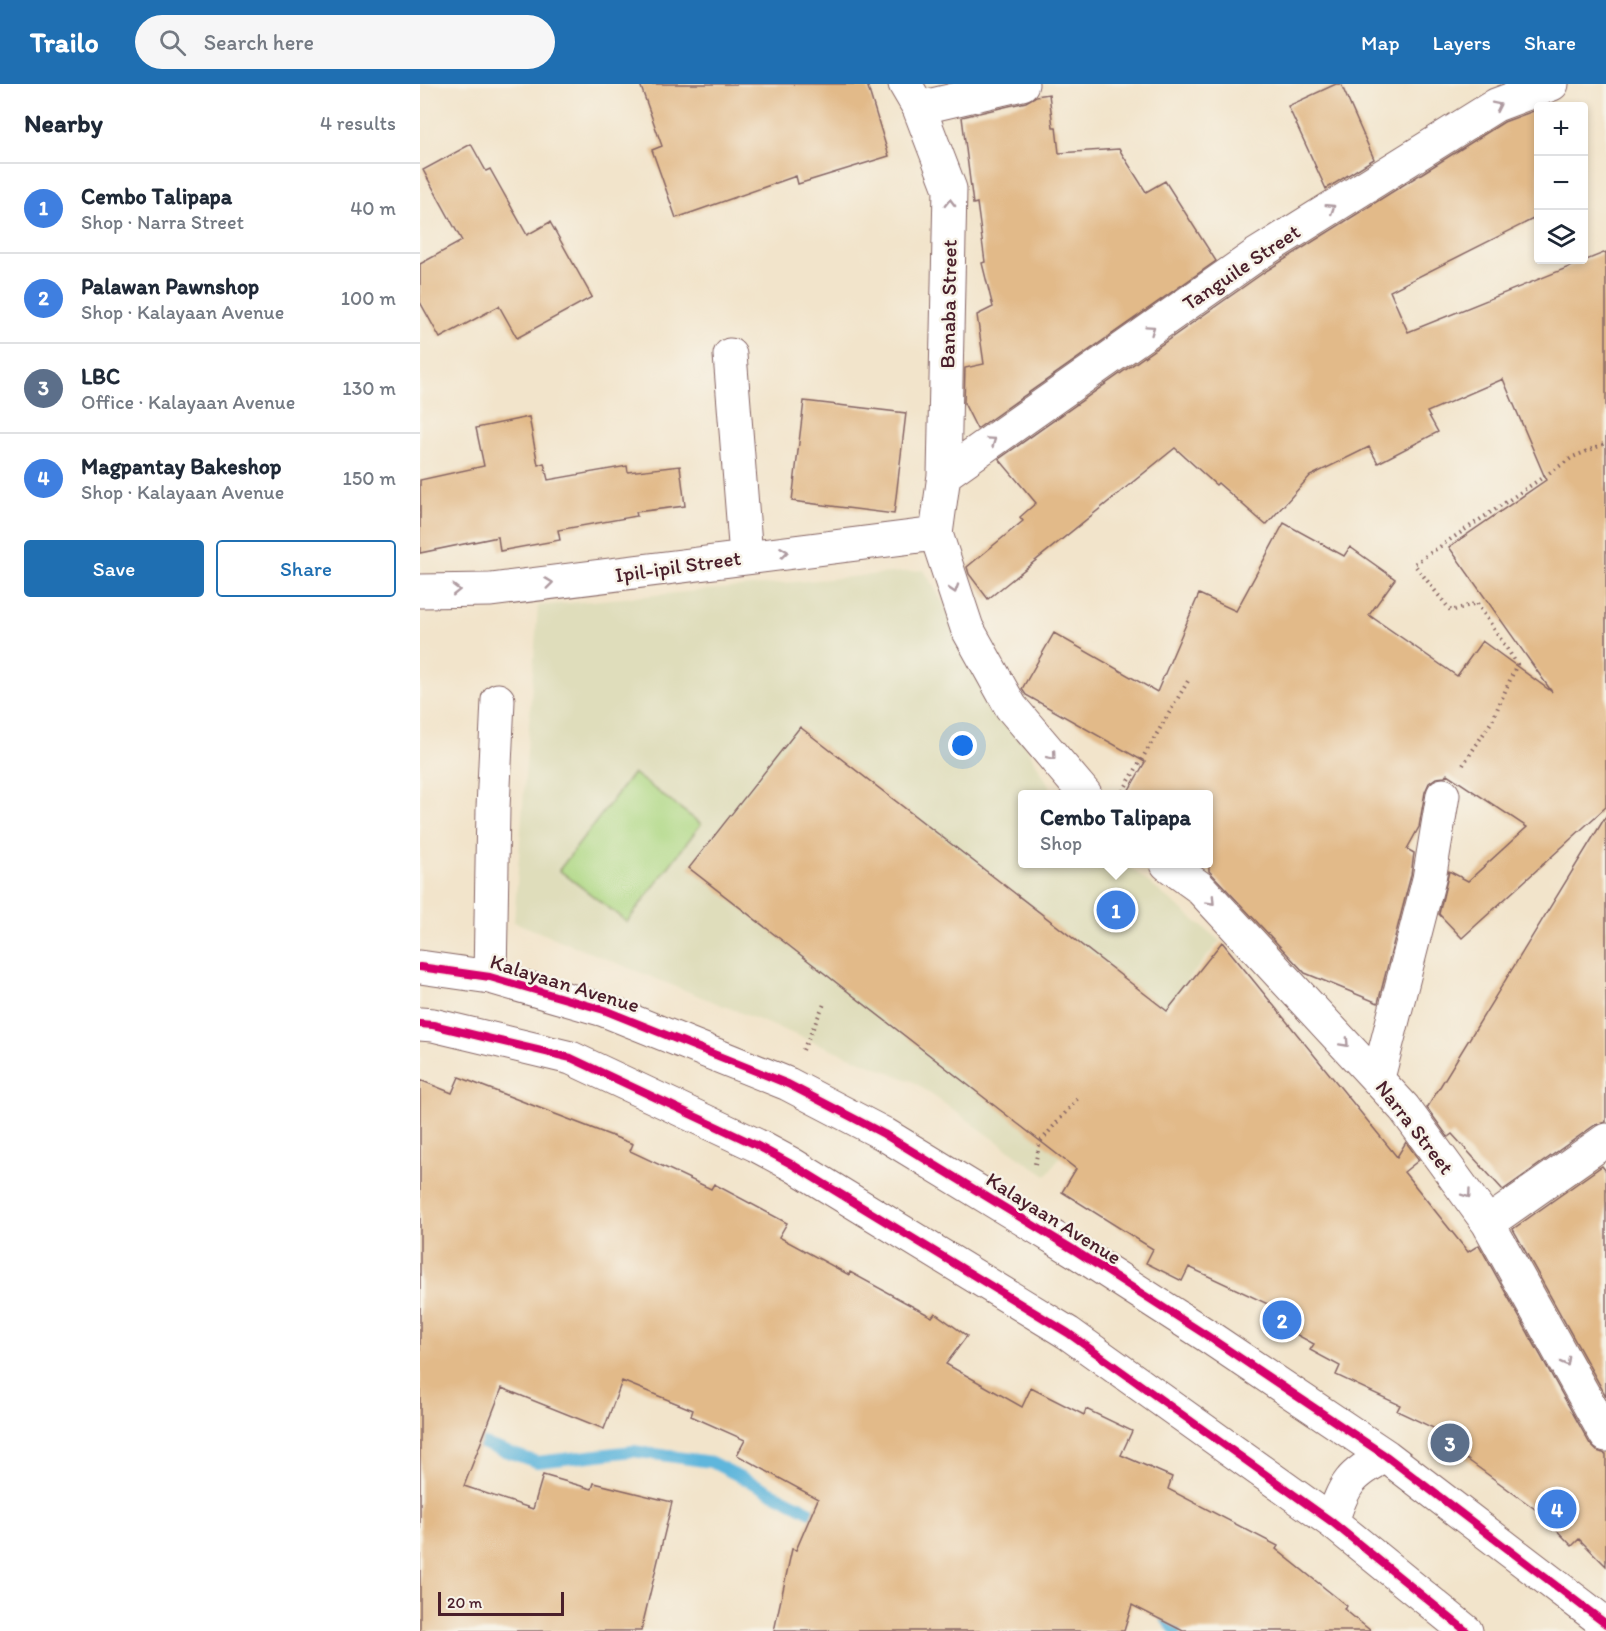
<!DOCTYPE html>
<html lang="en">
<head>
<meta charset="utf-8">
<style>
	body { margin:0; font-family:Itim,sans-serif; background:#f6f6f7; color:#1f2937 }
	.controls { position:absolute; right:18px; top:18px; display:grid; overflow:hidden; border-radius:6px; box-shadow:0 3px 9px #0003 }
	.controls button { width:54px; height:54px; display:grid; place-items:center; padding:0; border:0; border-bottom:2px solid #e0e1e3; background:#fff; color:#1f2937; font:30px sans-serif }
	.scale { position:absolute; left:18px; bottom:15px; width:126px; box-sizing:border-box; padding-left:6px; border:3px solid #4a1f2b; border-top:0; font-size:16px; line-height:21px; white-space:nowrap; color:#4a1f2b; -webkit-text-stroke:4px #f7f3e8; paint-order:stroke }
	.you { position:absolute; left:543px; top:662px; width:21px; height:21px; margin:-15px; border:4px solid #fff; border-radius:50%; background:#1a73e8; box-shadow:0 0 0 9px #1a73e833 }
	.badge { display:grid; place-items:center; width:39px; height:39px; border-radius:50%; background:#1f6fb2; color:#fff; font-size:20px; font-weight:700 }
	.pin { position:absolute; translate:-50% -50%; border:3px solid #fff; box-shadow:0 2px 6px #0006 }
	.popup { position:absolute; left:598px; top:706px; width:195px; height:78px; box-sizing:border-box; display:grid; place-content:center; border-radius:6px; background:#fff; filter:drop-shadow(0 2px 4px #0005); font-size:20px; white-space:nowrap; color:#747a83 }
	.popup b { font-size:22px; color:#1f2937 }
	.popup::after { content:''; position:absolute; left:50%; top:100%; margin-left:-12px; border:12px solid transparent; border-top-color:#fff }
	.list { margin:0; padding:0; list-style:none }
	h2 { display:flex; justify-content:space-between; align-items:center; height:78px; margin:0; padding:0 24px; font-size:26px }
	h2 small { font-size:20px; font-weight:400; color:#747a83 }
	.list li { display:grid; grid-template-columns:39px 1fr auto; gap:18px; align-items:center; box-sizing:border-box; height:90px; padding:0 24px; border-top:2px solid #e0e1e3 }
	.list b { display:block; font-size:22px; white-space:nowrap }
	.list p { margin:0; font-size:20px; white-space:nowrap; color:#747a83 }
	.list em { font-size:20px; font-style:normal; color:#747a83 }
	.actions { display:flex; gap:12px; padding:18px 24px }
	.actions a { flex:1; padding:14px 0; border:2px solid #1f6fb2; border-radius:6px; text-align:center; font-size:21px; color:#1f6fb2 }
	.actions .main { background:#1f6fb2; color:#fff }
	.icon { flex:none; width:33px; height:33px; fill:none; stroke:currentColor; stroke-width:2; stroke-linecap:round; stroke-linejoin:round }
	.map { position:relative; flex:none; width:1186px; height:1547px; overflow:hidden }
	header { display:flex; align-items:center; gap:36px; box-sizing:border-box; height:84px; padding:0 30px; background:#1f6fb2; color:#fff }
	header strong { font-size:28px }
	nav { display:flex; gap:33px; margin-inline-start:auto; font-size:21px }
	.search { width:420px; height:54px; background:#f6f6f7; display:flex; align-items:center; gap:15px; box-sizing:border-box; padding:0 21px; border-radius:33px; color:#747a83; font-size:22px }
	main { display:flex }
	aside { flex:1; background:#fff }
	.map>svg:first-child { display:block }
	.built { fill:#dfddbb }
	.garden { fill:#aed884; stroke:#7c7c58; stroke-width:1.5 }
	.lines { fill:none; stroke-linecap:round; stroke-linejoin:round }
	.stream { stroke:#5fb6dc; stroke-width:12 }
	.building { fill:#e2ba89 }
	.minor-casing { stroke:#856463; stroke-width:35 }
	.major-casing { stroke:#856463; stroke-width:35 }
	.path { stroke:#856463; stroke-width:4; stroke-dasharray:1.5 4.5; stroke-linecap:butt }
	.minor { stroke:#fff; stroke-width:33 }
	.major { stroke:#fff; stroke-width:33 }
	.cycleway-casing { stroke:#f7f3e8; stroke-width:11 }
	.cycleway { stroke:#d6006c; stroke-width:8 }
	.oneway { stroke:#ae9aa0 }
	.labels { text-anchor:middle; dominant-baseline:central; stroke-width:5; stroke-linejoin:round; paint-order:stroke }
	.street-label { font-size:21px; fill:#4a1f2b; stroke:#f7f3e8 }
</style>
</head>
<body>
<header>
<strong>Trailo</strong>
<div class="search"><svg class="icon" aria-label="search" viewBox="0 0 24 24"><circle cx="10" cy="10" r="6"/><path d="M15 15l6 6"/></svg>Search here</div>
<nav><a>Map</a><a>Layers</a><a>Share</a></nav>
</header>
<main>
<aside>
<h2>Nearby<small>4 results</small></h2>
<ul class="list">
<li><span class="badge" style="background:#3f7fe0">1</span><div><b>Cembo Talipapa</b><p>Shop · Narra Street</p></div><em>40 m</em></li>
<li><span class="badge" style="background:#3f7fe0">2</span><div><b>Palawan Pawnshop</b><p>Shop · Kalayaan Avenue</p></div><em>100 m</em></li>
<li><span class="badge" style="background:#5c6f8a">3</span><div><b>LBC</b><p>Office · Kalayaan Avenue</p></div><em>130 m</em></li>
<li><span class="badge" style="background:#3f7fe0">4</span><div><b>Magpantay Bakeshop</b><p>Shop · Kalayaan Avenue</p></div><em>150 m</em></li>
</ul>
<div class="actions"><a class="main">Save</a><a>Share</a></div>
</aside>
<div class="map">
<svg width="1186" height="1547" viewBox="0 0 1186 1547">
	<rect width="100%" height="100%" fill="#f7f3e8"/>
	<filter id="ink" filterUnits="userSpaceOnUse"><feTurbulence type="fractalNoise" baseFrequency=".0167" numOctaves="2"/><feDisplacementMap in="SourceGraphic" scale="12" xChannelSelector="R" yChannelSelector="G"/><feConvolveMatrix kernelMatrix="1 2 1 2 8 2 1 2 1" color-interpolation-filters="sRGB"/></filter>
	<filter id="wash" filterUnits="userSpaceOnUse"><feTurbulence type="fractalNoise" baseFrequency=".008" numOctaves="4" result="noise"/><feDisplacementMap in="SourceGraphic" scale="24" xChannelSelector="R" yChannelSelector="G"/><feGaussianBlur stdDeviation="1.35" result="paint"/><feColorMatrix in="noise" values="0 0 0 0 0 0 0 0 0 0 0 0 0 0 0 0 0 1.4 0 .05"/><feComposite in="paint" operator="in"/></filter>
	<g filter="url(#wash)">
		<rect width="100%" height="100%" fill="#f2e4cb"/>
		<path class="built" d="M 504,486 L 634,710 L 603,710 L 603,780 L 706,780 L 800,857 L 746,923 L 626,1092 L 494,998 L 94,838 L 118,522 Z"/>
		<path class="garden" d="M 213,689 L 281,740 L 207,838 L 139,786 Z"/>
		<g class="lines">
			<path class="stream" d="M 47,1354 L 117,1378 L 213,1367 L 291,1378 L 407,1436
				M 742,1529 L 756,1547"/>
		</g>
		<g id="blocks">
			<path class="building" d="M 220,0 L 447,0 L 469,72 L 378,100 L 376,92 L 256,134 L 232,66 L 242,62 Z
				M 916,0 L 921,0 L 954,75 L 906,105 L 868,22 Z
				M 629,10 L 633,43 L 636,43 L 639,69 L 699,65 L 726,108 L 745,97 L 796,177 L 557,345 L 544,319 L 545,284 L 564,280 L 557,231 L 573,223 L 562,179 L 565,178 L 557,119 L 553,120 L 542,33 L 606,18 L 616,12 Z
				M 1119,25 L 1119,132 L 970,207 L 988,248 L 1186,168 L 1186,723 L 1042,854 L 1019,830 L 1029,787 L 1048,797 L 1107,743 L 1027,690 L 1025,693 L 1016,694 L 1009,699 L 1005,708 L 999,743 L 987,765 L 994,769 L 991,791 L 958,919 L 885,889 L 789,787 L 789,711 L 706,711 L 725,678 L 606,611 L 602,605 L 634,549 L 737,608 L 779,510 L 816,527 L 864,439 L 924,472 L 930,463 L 975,495 L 949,531 L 1037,592 L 1062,557 L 1132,608 L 1029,463 L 1126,396 L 1083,295 L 1007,328 L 1018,348 L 958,379 L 949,363 L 890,392 L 846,441 L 798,399 L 796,401 L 755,364 L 568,515 L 549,490 L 547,483 L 603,437 L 600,433 L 616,419 L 579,375 L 846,187 L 1084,38 Z
				M 51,60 L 66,87 L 70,85 L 107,151 L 130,138 L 172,213 L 97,254 L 79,222 L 20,254 L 0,218 L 0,180 L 42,157 L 3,86 Z
				M 384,317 L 486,329 L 474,430 L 372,417 Z
				M 109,333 L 118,381 L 124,379 L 128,396 L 207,382 L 208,388 L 260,382 L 265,422 L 216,428 L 217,432 L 138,446 L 140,456 L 80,467 L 78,453 L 0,469 L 0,396 L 64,382 L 56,344 Z
				M 380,643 L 747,927 L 802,858 L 977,1073 L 986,1058 L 999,1076 L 984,1088 L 1048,1168 L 1059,1161 L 1170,1360 L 1177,1367 L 1186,1370 L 1186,1482 L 1159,1455 L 1152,1462 L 1119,1428 L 1048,1376 L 1017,1357 L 1022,1348 L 977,1327 L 980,1321 L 916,1291 L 920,1282 L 890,1266 L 894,1260 L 844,1233 L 850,1221 L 769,1183 L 762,1197 L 726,1179 L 733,1165 L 642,1108 L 656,1085 L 269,784 Z
				M 1186,732 L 1186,1038 L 1175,1041 L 1083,1106 L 1032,1050 L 1028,1053 L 1007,1024 Z
				M 39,993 L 213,1060 L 210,1067 L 291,1105 L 294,1100 L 367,1139 L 359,1153 L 429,1191 L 430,1188 L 512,1233 L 515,1229 L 547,1252 L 526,1280 L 602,1323 L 611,1304 L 664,1331 L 666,1325 L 712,1347 L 701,1371 L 752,1393 L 748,1405 L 858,1462 L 856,1465 L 927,1522 L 924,1525 L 951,1547 L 763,1547 L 712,1521 L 704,1547 L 354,1547 L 372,1465 L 376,1466 L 398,1415 L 317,1371 L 325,1356 L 271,1332 L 273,1326 L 202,1297 L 184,1345 L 82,1304 L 44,1402 L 113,1425 L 123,1391 L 172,1405 L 174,1399 L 252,1418 L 221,1547 L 0,1547 L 0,996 L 32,1009 Z
				M 1182,1082 L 1186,1087 L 1186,1312 L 1093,1145 Z"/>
		</g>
	</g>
	<g filter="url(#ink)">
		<use href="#blocks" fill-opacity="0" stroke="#856463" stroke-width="1.5"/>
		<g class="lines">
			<defs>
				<path id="minor" d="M 485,0 L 499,24 L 530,105 L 524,391 L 516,450 L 547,544 L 591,623 L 665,710
					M 499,24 L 602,0
					M 310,271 L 326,473
					M 524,391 L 836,171 L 1076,21 L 1132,0
					M 0,507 L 71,506 L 516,450
					M 747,780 L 779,803 L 984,1024 L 1068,1139 L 1186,1351
					M 70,893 L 73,724 L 78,616
					M 958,994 L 1009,795 L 1023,711
					M 1068,1139 L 1186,1056"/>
				<path id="major" d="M 0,883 L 70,893 L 184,926 L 368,1000 L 464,1050 L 654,1166 L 786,1251 L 966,1372 L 1186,1540
					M 0,940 L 13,941 L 151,974 L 336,1061 L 373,1081 L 648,1249 L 912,1438 L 1046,1547
					M 912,1438 C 924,1400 930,1390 966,1372"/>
			</defs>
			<use href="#minor" class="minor-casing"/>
			<use href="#major" class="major-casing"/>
			<path class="path" d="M 1043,681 L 1072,637 L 1097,580 L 1057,519 L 1031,527 L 994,480 L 1153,373 L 1186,359
				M 703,707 L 768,597
				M 383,966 L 404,920
				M 615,1080 L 620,1058 L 658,1014"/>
			<use href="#minor" class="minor"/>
			<use href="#major" class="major"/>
			<defs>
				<path id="cycleway" d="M 0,883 L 70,893 L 184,926 L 368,1000 L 464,1050 L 654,1166 L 786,1251 L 966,1372 L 1186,1540
					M 0,940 L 13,941 L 151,974 L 336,1061 L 373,1081 L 648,1249 L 912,1438 L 1046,1547"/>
			</defs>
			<use href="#cycleway" class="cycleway-casing"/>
			<use href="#cycleway" class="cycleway"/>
		</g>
		<defs><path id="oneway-chevron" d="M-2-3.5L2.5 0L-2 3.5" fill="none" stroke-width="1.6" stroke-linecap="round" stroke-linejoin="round" transform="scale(1.5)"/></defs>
		<g class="oneway">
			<use href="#oneway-chevron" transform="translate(1077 22) rotate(-26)"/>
			<use href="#oneway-chevron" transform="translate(530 119) rotate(-89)"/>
			<use href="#oneway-chevron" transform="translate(911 124) rotate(-32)"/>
			<use href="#oneway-chevron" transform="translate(731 245) rotate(-35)"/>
			<use href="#oneway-chevron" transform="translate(572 357) rotate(-35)"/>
			<use href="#oneway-chevron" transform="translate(364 468) rotate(-7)"/>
			<use href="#oneway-chevron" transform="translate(129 499) rotate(-7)"/>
			<use href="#oneway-chevron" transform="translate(534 505) rotate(72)"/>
			<use href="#oneway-chevron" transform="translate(36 506) rotate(-1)"/>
			<use href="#oneway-chevron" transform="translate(632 672) rotate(50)"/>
			<use href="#oneway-chevron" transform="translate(791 817) rotate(47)"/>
			<use href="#oneway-chevron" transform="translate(925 959) rotate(47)"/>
			<use href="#oneway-chevron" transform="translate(1047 1110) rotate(54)"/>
			<use href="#oneway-chevron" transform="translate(1146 1278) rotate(61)"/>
		</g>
	</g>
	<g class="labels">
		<g class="street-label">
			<text transform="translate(821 183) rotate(-34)">Tanguile Street</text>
			<text transform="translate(528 220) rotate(-89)">Banaba Street</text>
			<text transform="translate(258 482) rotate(-8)">Ipil-ipil Street</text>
			<text transform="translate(145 899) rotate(17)">Kalayaan Avenue</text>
			<text transform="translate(995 1043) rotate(52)">Narra Street</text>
			<text transform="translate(634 1134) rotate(32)">Kalayaan Avenue</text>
		</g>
	</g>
</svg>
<div class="controls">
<button>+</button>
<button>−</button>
<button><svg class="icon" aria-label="layers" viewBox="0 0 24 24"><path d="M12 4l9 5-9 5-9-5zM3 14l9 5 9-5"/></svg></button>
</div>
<div class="scale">20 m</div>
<div class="you"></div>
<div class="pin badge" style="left:696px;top:826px;background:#3f7fe0">1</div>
<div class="popup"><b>Cembo Talipapa</b>Shop</div>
<div class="pin badge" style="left:862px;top:1236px;background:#3f7fe0">2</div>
<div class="pin badge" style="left:1030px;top:1359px;background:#5c6f8a">3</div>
<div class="pin badge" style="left:1137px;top:1425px;background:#3f7fe0">4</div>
</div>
</main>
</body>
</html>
